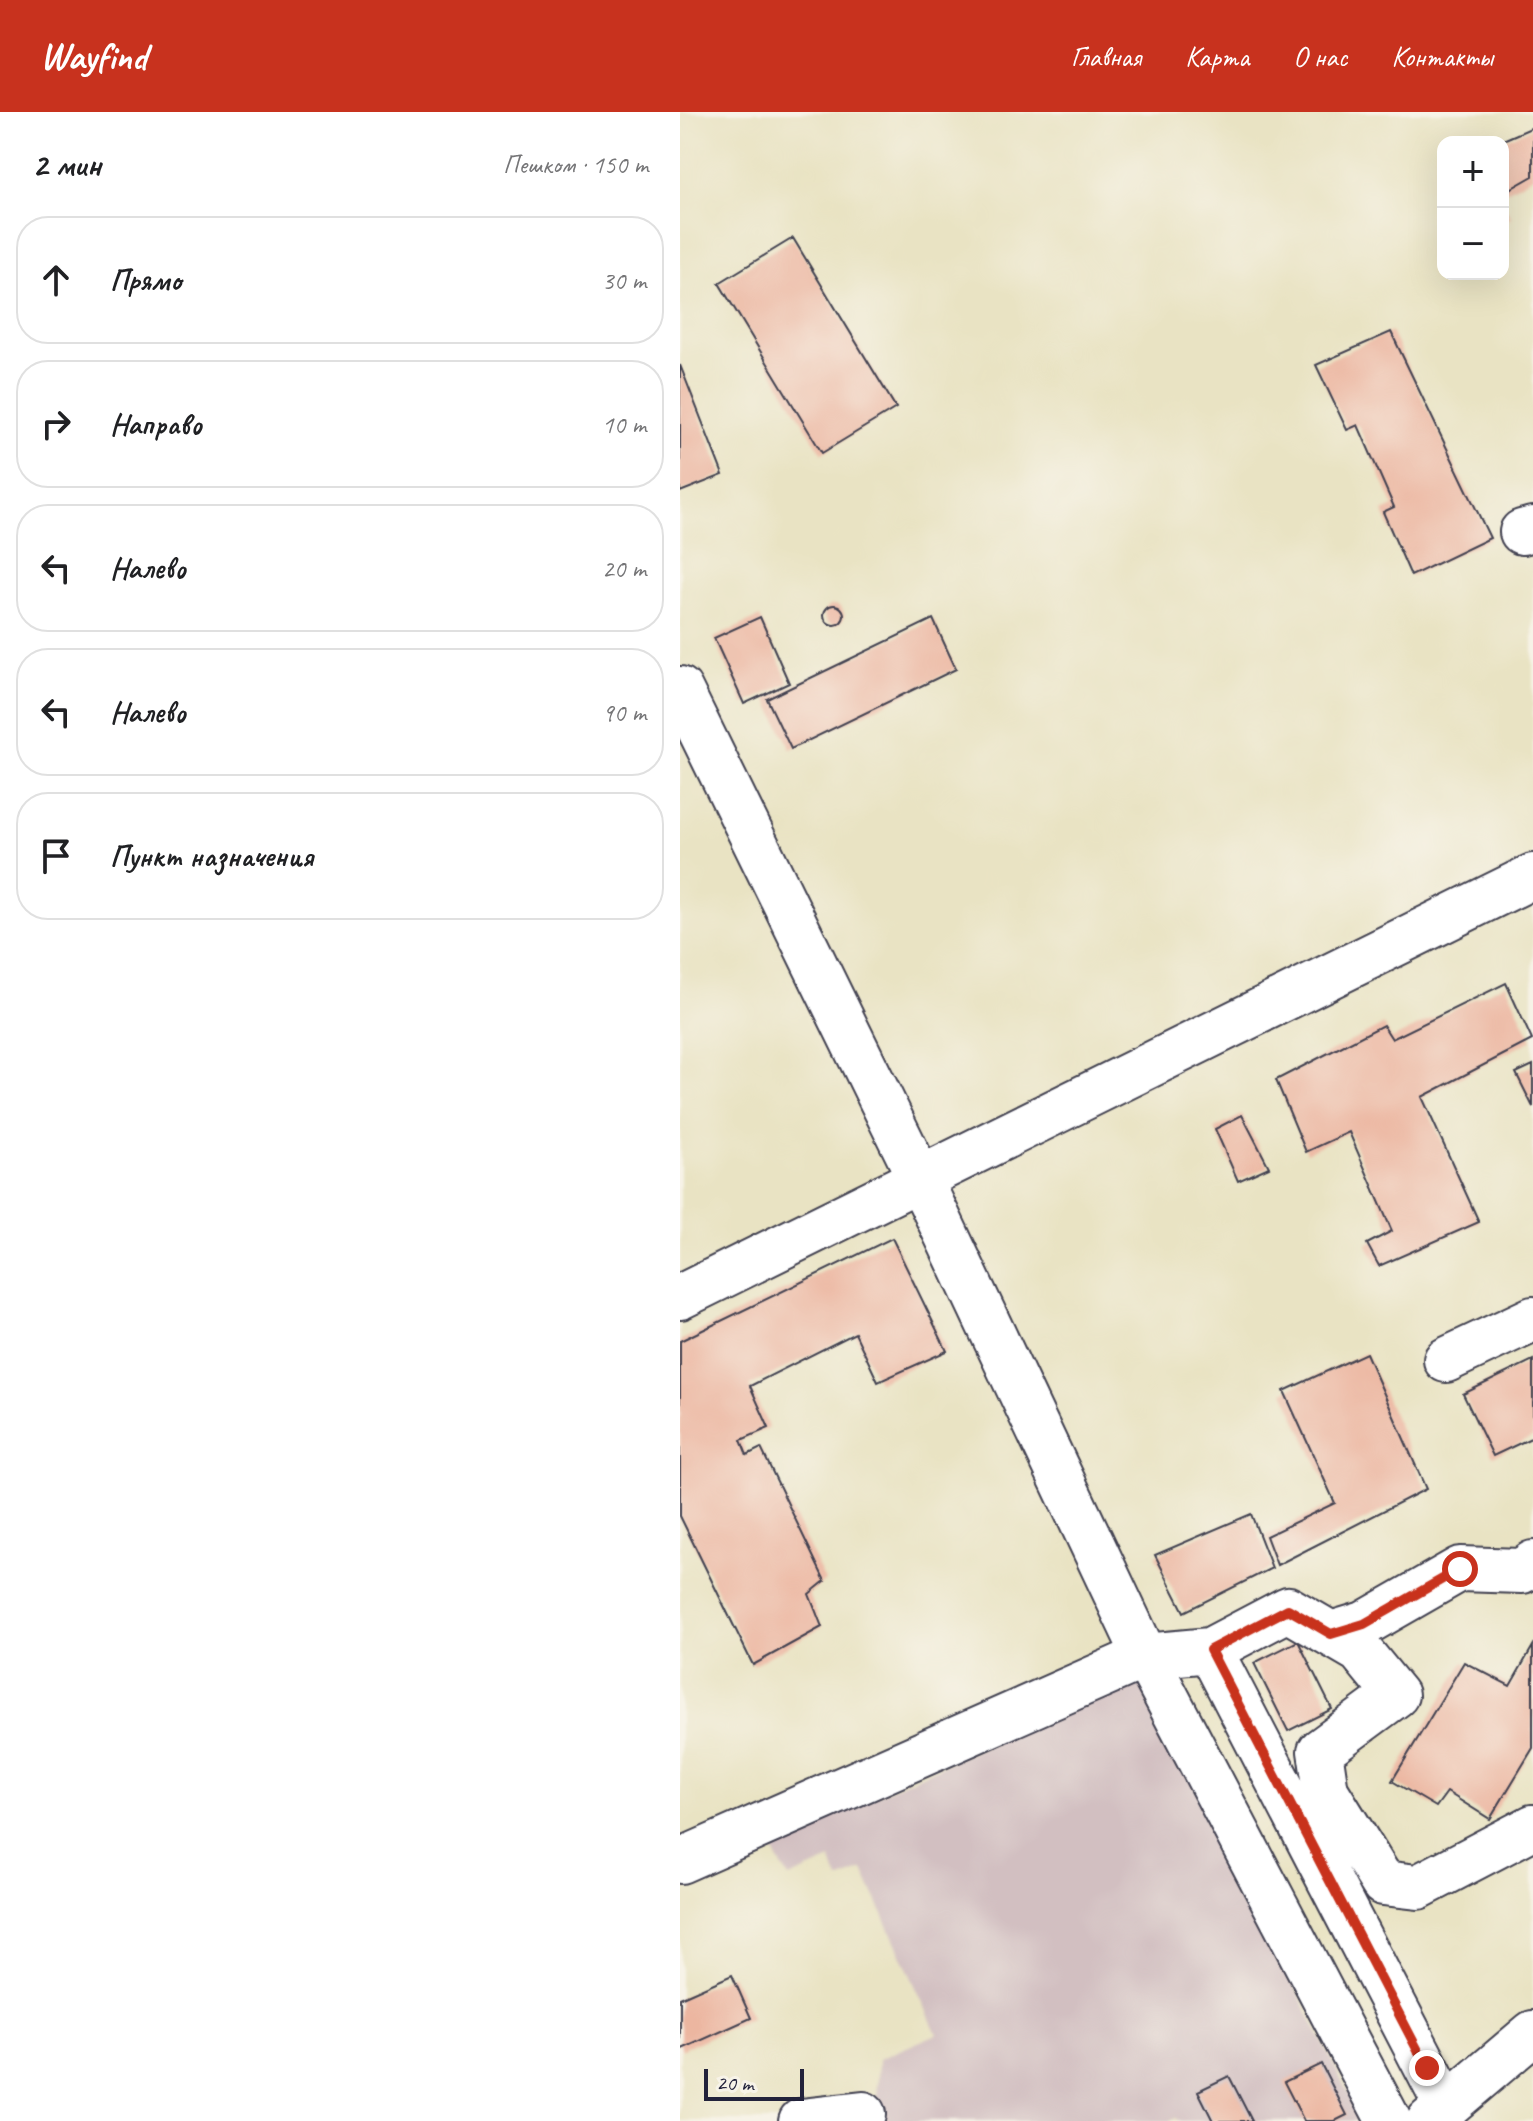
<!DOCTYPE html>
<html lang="ru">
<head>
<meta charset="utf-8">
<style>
	body { margin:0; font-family:Caveat,sans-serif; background:#f2f2f2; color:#202124 }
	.controls { position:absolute; right:24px; top:24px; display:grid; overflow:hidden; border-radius:16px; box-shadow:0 8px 32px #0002 }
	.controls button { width:72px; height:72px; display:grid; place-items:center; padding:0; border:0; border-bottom:2px solid #e0e0e0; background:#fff; color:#202124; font:40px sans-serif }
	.scale { position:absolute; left:24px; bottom:20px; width:100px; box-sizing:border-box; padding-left:8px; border:4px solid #22223b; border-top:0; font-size:22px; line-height:28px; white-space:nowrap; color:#22223b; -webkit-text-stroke:6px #f7f3e8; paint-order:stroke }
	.stop { position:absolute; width:24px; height:24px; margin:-18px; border:6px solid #c8321e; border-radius:50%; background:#fff }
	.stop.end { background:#c8321e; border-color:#fff; box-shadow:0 2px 8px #0008 }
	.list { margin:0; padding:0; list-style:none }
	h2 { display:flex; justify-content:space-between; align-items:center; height:104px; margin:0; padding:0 32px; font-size:34px }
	h2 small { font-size:26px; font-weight:400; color:#757577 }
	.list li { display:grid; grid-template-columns:52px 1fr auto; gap:24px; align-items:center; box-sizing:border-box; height:128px; margin:0 16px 16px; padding:0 16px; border:2px solid #e0e0e0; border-radius:32px }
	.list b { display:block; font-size:30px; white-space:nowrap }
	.list em { font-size:26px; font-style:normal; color:#757577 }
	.icon { flex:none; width:44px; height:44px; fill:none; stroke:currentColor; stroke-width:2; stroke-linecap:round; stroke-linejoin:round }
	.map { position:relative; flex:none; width:853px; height:2009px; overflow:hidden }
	header { display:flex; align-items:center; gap:48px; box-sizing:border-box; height:112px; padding:0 40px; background:#c8321e; color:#fff }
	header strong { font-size:38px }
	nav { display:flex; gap:44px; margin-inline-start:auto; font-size:28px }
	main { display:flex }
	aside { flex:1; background:#fff }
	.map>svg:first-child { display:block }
	.industrial { fill:#d2bfc1 }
	.building { fill:#ecb6a0 }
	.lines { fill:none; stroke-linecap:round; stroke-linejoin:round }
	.minor-casing { stroke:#403f4f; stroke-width:48 }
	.minor { stroke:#fff; stroke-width:44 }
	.route { stroke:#c8321e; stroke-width:10 }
</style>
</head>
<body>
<header>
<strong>Wayfind</strong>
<nav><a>Главная</a><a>Карта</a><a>О нас</a><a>Контакты</a></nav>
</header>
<main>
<aside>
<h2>2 мин<small>Пешком · 150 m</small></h2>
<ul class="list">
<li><svg class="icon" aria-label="ahead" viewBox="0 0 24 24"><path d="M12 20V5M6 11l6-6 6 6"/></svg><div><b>Прямо</b></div><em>30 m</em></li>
<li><svg class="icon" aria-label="right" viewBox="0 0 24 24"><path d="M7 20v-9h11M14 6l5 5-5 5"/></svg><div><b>Направо</b></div><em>10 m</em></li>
<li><svg class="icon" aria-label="left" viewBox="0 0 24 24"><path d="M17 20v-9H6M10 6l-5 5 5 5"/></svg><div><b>Налево</b></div><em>20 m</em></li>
<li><svg class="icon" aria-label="left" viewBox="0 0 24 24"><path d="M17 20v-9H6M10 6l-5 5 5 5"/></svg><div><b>Налево</b></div><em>90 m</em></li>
<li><svg class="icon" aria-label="arrive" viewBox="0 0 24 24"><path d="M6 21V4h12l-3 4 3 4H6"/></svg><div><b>Пункт назначения</b></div></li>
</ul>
</aside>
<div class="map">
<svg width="853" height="2009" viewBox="0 0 853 2009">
	<rect width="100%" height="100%" fill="#f7f3e8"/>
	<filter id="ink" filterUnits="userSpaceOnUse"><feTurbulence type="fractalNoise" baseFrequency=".0125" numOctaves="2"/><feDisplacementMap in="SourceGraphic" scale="16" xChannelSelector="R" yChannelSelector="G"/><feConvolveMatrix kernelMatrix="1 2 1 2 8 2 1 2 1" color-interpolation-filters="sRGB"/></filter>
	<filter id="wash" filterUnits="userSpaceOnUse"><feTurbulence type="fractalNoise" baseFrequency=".006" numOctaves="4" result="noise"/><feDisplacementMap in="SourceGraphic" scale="32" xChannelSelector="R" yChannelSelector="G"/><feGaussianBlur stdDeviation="1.8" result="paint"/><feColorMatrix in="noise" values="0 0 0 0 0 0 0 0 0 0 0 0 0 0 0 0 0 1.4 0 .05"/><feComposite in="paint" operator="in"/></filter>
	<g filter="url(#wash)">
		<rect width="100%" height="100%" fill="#e9e3c3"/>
		<path class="industrial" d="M 460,1564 L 682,2009 L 498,2009 L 496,2006 L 489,2009 L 203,2009 L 197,1989 L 199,1947 L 257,1922 L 183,1758 L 159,1768 L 151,1748 L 109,1766 L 89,1732 Z"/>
		<g id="blocks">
			<path class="building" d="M 853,15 L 853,64 L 823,81 L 823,28 Z
				M 823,91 L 831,105 L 823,109 Z
				M 113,126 L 216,296 L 142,341 L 39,171 Z
				M 711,220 L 810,426 L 731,464 L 703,400 L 714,395 L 678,313 L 667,318 L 636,253 Z
				M 0,253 L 43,363 L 0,380 Z
				M144 503a10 10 0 1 1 20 0a10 10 0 1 1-20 0Z
				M 80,505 L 109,571 L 64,592 L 34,526 Z
				M 253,507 L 276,557 L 111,637 L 87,587 Z
				M 826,871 L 852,928 L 742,985 L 799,1110 L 699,1154 L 687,1132 L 712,1119 L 669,1020 L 626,1040 L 596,968 L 703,913 L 712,927 Z
				M 853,953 L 853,995 L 836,961 Z
				M 562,1003 L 589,1055 L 558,1069 L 535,1017 Z
				M 212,1126 L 267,1239 L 198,1270 L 175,1221 L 70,1274 L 89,1316 L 61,1328 L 67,1343 L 81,1336 L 145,1469 L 129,1482 L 142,1515 L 73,1553 L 0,1404 L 0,1229 Z
				M 686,1241 L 746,1377 L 597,1453 L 586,1424 L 655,1391 L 604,1279 Z
				M 853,1248 L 853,1325 L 813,1344 L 783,1282 Z
				M 571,1402 L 592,1456 L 504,1500 L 475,1443 Z
				M 618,1529 L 652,1597 L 608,1619 L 574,1551 Z
				M 853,1534 L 853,1636 L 810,1707 L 767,1680 L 756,1695 L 712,1669 L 784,1550 L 830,1574 Z
				M 52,1863 L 71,1906 L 0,1938 L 0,1886 Z
				M 641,1952 L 667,2003 L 655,2009 L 624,2009 L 604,1970 Z
				M 549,1964 L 572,2009 L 533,2009 L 518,1979 Z"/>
		</g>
	</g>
	<g filter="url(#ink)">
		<use href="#blocks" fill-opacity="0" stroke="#403f4f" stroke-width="2"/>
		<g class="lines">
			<defs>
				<path id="minor" d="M 842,420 L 853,417
					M 0,577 L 240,1067 L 465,1544 L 0,1749
					M 0,1185 L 853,764
					M 766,1248 L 853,1207
					M 651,1522 L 684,1512 L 780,1457 L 842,1459 L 853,1451
					M 530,1538 L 465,1544 L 709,2009
					M 766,1993 L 530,1538 L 608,1497 L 680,1539 L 716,1583 L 640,1639 L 646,1679 L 703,1771 L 738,1775 L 853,1715
					M 121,2009 L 183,2002
					M 749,2009 L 853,1921"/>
			</defs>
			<use href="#minor" class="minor-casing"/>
			<use href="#minor" class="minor"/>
		</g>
	</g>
	<g class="lines" filter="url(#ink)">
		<path class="route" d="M 747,1956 L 530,1538 L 608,1497 L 651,1522 L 684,1512 L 780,1457"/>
	</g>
</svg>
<div class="controls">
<button>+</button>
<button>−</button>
</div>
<div class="scale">20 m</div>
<div class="stop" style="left:780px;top:1457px"></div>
<div class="stop end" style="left:747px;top:1956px"></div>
</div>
</main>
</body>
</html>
